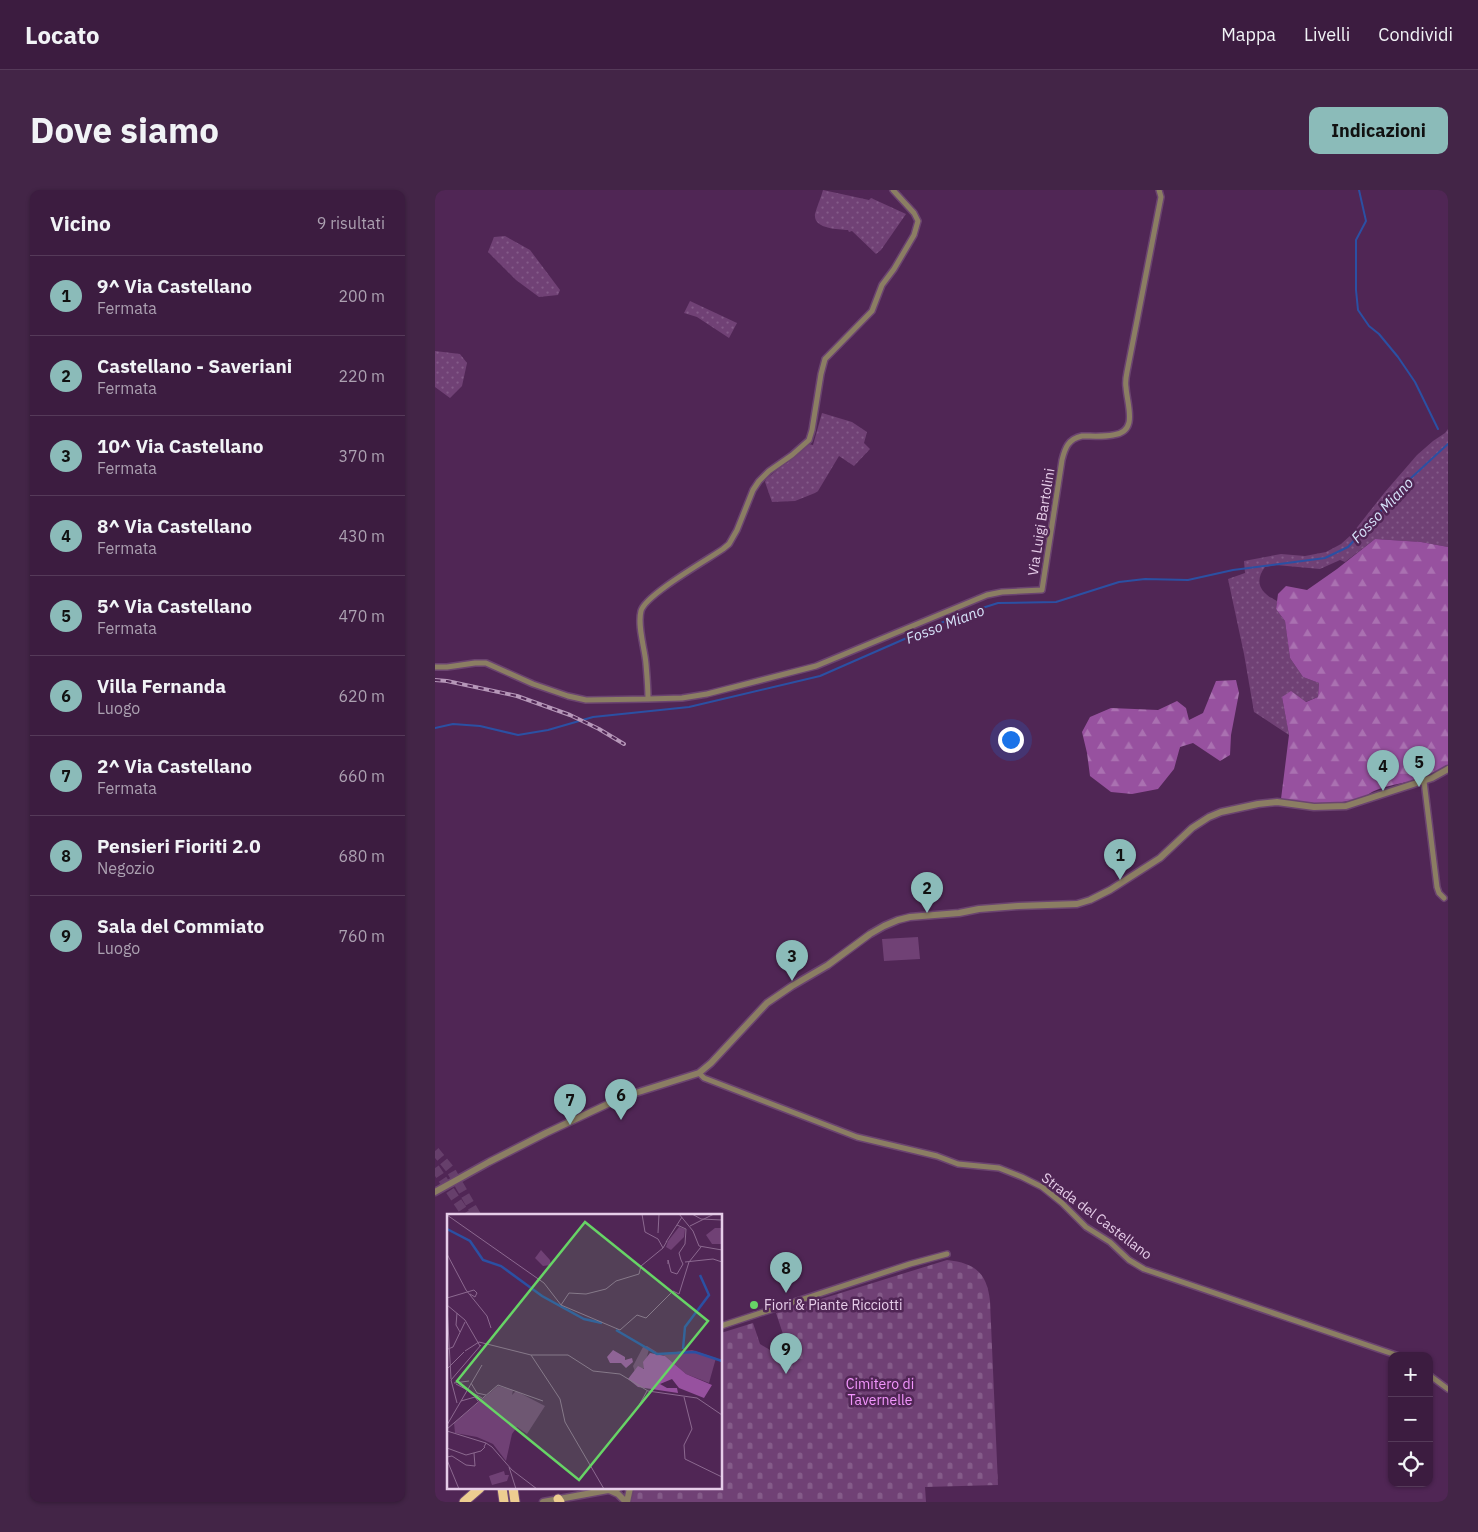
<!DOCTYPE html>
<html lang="it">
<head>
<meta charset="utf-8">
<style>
	body { margin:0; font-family:"IBM Plex Sans",sans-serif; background:#432547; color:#f1f3f6 }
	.controls { position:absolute; right:15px; bottom:15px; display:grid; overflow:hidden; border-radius:10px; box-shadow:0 1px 4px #0004 }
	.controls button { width:45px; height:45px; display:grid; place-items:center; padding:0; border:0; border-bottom:1px solid #553a59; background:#3c1c40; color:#f1f3f6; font:25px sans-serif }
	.you { position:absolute; left:575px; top:549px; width:18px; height:18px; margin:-12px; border:4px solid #fff; border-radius:50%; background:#1a73e8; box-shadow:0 0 0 8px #1a73e833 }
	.badge { display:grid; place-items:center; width:32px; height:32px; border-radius:50%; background:#8bbbb9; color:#111; font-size:16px; font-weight:700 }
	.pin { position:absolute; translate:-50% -41px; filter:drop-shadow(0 1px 2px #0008) }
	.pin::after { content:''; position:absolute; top:26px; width:18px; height:15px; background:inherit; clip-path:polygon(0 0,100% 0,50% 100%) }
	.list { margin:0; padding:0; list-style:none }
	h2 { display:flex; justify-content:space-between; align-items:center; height:65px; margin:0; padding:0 20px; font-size:21px }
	h2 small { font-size:16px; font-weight:400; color:#aca1b1 }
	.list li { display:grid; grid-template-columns:32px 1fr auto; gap:15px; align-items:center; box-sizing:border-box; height:80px; padding:0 20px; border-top:1px solid #553a59 }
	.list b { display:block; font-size:19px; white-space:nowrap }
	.list p { margin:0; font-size:16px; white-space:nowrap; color:#aca1b1 }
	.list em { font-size:16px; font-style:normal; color:#aca1b1 }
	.icon { flex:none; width:28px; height:28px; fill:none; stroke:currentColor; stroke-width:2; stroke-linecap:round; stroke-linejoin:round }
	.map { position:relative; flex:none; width:1013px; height:1312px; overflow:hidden; border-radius:10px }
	header { display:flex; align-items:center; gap:30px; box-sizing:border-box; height:70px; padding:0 25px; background:#3c1c40; border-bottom:1px solid #553a59 }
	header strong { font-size:24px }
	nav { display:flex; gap:28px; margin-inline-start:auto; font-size:18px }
	.intro { display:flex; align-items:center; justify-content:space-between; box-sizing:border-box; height:120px; padding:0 30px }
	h1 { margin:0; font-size:35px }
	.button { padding:12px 22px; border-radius:10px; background:#8bbbb9; color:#111; font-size:18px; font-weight:700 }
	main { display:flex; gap:30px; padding:0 30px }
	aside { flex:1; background:#3c1c40; border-radius:10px; box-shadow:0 1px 4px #0004 }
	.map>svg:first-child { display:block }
	.grass { fill:url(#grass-dots) }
	.forest { fill:url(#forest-firs) }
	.cemetery { fill:url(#cemetery-stones) }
	.pitch { fill:#704175 }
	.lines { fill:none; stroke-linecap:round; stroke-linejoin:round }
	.stream { stroke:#2b50a3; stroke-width:2 }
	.trunk-tunnel { stroke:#663f6b; stroke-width:9; stroke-dasharray:9 4.5; stroke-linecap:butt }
	.minor-casing { stroke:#6b4470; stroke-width:8 }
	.tertiary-casing { stroke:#6b4470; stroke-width:9 }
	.trunk-casing { stroke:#6b4470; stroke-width:11 }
	.minor { stroke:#8b7e63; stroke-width:5 }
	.tertiary { stroke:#8b7e63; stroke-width:6 }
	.trunk { stroke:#edcd90; stroke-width:9 }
	.rail-casing { stroke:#b697b9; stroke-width:4 }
	.rail { stroke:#502655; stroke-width:2; stroke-dasharray:5.5; stroke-linecap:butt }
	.poi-dot { fill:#67d466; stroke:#502655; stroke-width:2 }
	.labels { text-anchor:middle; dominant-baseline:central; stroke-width:5; stroke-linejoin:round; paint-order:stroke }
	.street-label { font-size:14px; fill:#e6cde9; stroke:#502655 }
	.poi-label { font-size:14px; fill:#e6cde9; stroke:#502655; text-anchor:start }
	.park-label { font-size:14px; fill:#f396fd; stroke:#502655 }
	.water-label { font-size:15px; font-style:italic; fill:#d7e3fa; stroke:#502655 }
	.inset-river { fill:none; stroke:#2b50a3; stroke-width:2.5 }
	.inset-road { fill:none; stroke:#8c6990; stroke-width:1 }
	.view { fill:#67d466; fill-opacity:0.15; stroke:#67d466; stroke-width:2.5 }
	.inset-edge { fill:none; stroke:#e6cde9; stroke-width:2.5 }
</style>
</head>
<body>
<header>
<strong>Locato</strong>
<nav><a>Mappa</a><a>Livelli</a><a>Condividi</a></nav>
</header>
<div class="intro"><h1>Dove siamo</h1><a class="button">Indicazioni</a></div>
<main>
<aside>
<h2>Vicino<small>9 risultati</small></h2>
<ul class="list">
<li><span class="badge">1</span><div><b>9^ Via Castellano</b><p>Fermata</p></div><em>200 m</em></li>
<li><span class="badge">2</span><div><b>Castellano - Saveriani</b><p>Fermata</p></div><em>220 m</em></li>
<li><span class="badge">3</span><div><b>10^ Via Castellano</b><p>Fermata</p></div><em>370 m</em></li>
<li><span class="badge">4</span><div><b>8^ Via Castellano</b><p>Fermata</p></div><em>430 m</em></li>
<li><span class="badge">5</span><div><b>5^ Via Castellano</b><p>Fermata</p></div><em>470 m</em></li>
<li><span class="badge">6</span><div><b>Villa Fernanda</b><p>Luogo</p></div><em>620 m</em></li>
<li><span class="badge">7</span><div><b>2^ Via Castellano</b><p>Fermata</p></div><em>660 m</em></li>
<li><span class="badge">8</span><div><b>Pensieri Fioriti 2.0</b><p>Negozio</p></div><em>680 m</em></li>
<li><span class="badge">9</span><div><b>Sala del Commiato</b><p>Luogo</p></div><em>760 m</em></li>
</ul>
</aside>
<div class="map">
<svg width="1013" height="1312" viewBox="0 0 1013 1312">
	<defs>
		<pattern id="grass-dots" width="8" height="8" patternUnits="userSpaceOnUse" patternTransform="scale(1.25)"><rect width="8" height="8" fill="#704175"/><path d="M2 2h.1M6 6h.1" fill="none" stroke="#845b89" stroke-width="1.8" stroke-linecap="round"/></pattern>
		<pattern id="forest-firs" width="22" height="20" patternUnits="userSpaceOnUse" patternTransform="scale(1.25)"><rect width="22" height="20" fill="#97519f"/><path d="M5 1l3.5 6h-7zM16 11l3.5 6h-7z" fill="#aa71b1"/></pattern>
		<pattern id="cemetery-stones" width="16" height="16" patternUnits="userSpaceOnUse" patternTransform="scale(1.25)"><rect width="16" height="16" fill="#704175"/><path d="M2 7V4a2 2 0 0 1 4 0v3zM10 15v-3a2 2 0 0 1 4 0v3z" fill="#845b89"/></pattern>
	</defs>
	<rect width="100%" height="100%" fill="#502655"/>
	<path class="grass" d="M 388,0 L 434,10 L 436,8 L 471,24 L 446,60 L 441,64 L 417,41 L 414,42 L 413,40 C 403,39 378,39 380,24 C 382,16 386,8 388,0 Z
		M 70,46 L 95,60 L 125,100 L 123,105 L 104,107 L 81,90 L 53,62 L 59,47 Z
		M 255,111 L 302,133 L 294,148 L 262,127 L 249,123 Z
		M 0,161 L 25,164 L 32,173 L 27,196 L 15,208 L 0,197 Z
		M 387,223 L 417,232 L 432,242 L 429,253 L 435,259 L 419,276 L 404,266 L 383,301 L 380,303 L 360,311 L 337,312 L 330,292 L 331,289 L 374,254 L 378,255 Z
		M 1013,239 L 1013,357 L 986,352 L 940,349 L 910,372 L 905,370 L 885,379 L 841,375 L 830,377 C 818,393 827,404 842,411 L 841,419 L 850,431 L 855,468 L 868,487 L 884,493 L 883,507 L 870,512 L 847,507 L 854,545 L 819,522 L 809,464 L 793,389 L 810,383 L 809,371 L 846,364 L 870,366 L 891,362 L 906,354 L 916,345 L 950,302 L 982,265 L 998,251 L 1010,243 Z"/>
	<path class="forest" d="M 940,349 L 986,352 L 1013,357 L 1013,576 C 1007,580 1000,585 993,587 C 978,592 938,596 931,607 C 899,616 878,614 846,609 L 854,545 L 847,507 L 856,501 L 871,512 L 883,507 L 884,493 L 868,487 L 855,468 L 850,431 L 841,419 L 843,404 L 851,396 L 872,400 L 902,379 Z
		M 801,490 L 804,503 L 796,545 L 795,565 L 785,571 L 758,553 L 745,557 L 739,579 L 723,599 L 697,604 L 676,602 L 655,586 L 652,563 L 647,542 L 655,527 L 676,518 L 723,520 L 742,511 L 751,518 L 754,530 L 768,523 L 781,491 Z"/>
	<path class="cemetery" d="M 512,1070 C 539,1073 552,1082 555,1111 L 563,1295 L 490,1297 L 491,1312 L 196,1312 L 199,1298 L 286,1298 L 286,1143 L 318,1133 L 325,1154 L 335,1160 L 347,1156 L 350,1150 L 341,1123 Z"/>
	<path class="pitch" d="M 483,747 L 485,769 L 449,771 L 447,749 Z"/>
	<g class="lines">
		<path class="stream" d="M 924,0 L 931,31 L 921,50 L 921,100 L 923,120 L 934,136 L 944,144 L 963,167 L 980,192 L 1003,239
			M 0,538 L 18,534 L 45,536 L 83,545 L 113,540 L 158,527 L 254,517 L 385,486 L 522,426 L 563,413 L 621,412 L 684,392 L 710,389 L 753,390 L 798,380 L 890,368 L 913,357 L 975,289 L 1013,254"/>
		<path class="trunk-tunnel" d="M 0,961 L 15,979 L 42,1026
			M 0,978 L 32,1026"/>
		<defs>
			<path id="minor" d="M 0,477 L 12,477 L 40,473 L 51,473 L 98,494 L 133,506 L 151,510 L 213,509 C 213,497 212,486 211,474 C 210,459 202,436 206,421 C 210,405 272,370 288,359 L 294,354 L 302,340 L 318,300 L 324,291 L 334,281 L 357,265 L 374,250 L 377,240 L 386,184 L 390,169 L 437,121 L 447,95 L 459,79 L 479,45 L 483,31 L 479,23 L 458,0
				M 213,509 L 247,508 L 272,504 L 381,476 L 552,405 L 567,402 L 607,400 L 627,270 C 630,258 633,249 647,246 C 657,246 668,247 678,245 C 704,242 692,215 691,197 C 690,192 691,187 692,182 L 726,7 L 724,0
				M 989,591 L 1002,697 L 1004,703 L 1009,708
				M 264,883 L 269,888 L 422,947 L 502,966 L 523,974 L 564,978 L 587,987 L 607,997 L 627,1013 L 651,1037 L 675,1052 L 694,1070 L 709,1079 L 964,1166
				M 286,1136 L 475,1074 L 512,1064
				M 994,1185 L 1013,1199"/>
			<path id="tertiary" d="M 0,1002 L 54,972 L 111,943 L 175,913 L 194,905 L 264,883 L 276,873 L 332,813 L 357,796 L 393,775 L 435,744 L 449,736 L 463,730 L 475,727 L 524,723 L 544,719 L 583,716 L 642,714 L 655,710 L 675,700 L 725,668 L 757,638 L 774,627 L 786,622 L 823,614 L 842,612 L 879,617 L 911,616 L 997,588 L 1013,579
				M 174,1300 L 183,1304 L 191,1312
				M 108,1312 L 184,1298
				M 192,1312 L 195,1298"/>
			<path id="trunk" d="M 67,1298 L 69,1312
				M 78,1298 L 80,1312
				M 123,1309 L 125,1312
				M 29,1312 L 45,1298"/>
		</defs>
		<use href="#minor" class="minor-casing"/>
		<use href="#tertiary" class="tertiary-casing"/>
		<use href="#trunk" class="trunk-casing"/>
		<use href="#minor" class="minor"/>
		<use href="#tertiary" class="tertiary"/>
		<use href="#trunk" class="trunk"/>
		<defs>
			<path id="rail" d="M 0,490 L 12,491 L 82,506 L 135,525 L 164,539 L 189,554"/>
		</defs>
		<use href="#rail" class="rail-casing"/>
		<use href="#rail" class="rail"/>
	</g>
	<circle class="poi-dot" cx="319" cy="1115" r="5"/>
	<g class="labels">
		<g class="street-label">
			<text transform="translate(606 332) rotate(-81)">Via Luigi Bartolini</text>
			<text transform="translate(662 1026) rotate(37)">Strada del Castellano</text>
		</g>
		<g class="poi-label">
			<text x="329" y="1115">Fiori &amp; Piante Ricciotti</text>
		</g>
		<g class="park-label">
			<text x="445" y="1194">Cimitero di<tspan x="445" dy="16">Tavernelle</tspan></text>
		</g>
		<g class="water-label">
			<text transform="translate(947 320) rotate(-47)">Fosso Miano</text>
			<text transform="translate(510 434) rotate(-21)">Fosso Miano</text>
		</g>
	</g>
	<g transform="translate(12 1024)">
		<rect width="275" height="275" fill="#502655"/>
		<path d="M 94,36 L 103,46 L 104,51 L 96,52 L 88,44 ZM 200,132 L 213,140 L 245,136 L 269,144 L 262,169 L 239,160 L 218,142 L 202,135 L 197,154 L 188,158 L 186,152 L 196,133 Z" fill="#704175"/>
		<path d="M 166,136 L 178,143 L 178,146 L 185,144 L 186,148 L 179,154 L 174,149 L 163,149 L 160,143 ZM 203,139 L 218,142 L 239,160 L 265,171 L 257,184 L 232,174 L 225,165 L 213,170 L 220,174 L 230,174 L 231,179 L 191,173 L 181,165 L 191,152 L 197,155 L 196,148 Z" fill="#97519f"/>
		<path d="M 51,172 L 66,176 L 65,181 L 69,177 L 98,192 L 80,220 L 70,213 L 65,220 L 59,247 L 46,230 L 30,223 L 8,219 L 7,209 ZM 57,257 L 58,261 L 62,261 L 60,267 L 45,271 L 42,262 Z" fill="#704175"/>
		<path d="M 268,14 L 275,14 L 275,30 L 265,30 L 259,21 Z" fill="#704175"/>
		<path d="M 232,13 L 238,15 L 237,23 L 224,36 L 219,33 L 221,27 Z" fill="#704175"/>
		<path class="inset-river" d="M 0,15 L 23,27 L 36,46 L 54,52 L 95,82 L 137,105 L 155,109M 169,116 L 210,140 L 248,138 L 275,147M 236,135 L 238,113 L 262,81 L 253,61"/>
		<path class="inset-road" d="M 195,0 L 198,18 L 211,25 L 216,34M 232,0 L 246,17 L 252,32 L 275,36M 245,0 L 254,5 L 275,6M 0,1 L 97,69 L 114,91 L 122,79 L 139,80 L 159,75 L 169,67 L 192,60 L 194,52 L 216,34 L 220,27M 230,11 L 239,15 L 238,30M 243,12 L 267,0M 211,19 L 212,0M 219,28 L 235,3M 0,40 L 19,76 L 40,102 L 44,114M 234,46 L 232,39 L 238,30M 238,48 L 266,45 L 275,48M 221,50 L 221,46 L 224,58 L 230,60 L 236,50 L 234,46M 0,84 L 27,76 L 30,79 L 28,83 L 23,80M 0,91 L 18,106 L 33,132M 114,91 L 173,116 L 190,101 L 199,104 L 226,77 L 232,80 L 242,48 L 254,33M 0,92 L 4,165M 10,99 L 9,111 L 13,118M 1,135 L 6,133 L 18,108M 18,137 L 32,128 L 84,141 L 121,141 L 146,157 L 173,160 L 201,177 L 250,184 L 275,201M 84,141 L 113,185 L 118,208 L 157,275M 0,155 L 17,138M 4,166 L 34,131M 4,166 L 10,189M 7,169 L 22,167M 24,169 L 30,179 L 39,181M 9,170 L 35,184M 237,183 L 245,215 L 237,231 L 238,245 L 275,263M 14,187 L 28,183 L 31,187M 191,193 L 200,177M 0,211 L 35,151M 0,215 L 51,171 L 96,187M 0,217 L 39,229M 37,233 L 39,229 L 45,233 L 65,256 L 90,275M 0,234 L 19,241 L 34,237 L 38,233M 0,243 L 5,242 L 19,251 L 28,252 L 27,239M 0,246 L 12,275M 62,253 L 69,275"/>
		<path class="view" d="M 138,8 L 261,107 L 132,266 L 10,167 Z"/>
		<rect width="275" height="275" class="inset-edge"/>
	</g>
</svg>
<div class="controls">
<button>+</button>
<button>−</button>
<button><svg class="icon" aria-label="locate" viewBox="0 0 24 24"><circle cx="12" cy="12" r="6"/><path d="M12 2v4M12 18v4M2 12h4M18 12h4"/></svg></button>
</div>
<div class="you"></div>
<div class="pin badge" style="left:685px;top:690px">1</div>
<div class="pin badge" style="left:492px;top:723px">2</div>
<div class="pin badge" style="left:357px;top:791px">3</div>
<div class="pin badge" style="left:948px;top:601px">4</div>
<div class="pin badge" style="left:984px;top:597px">5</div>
<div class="pin badge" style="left:186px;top:930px">6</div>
<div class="pin badge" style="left:135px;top:935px">7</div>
<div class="pin badge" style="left:351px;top:1103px">8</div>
<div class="pin badge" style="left:351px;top:1184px">9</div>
</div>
</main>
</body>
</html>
